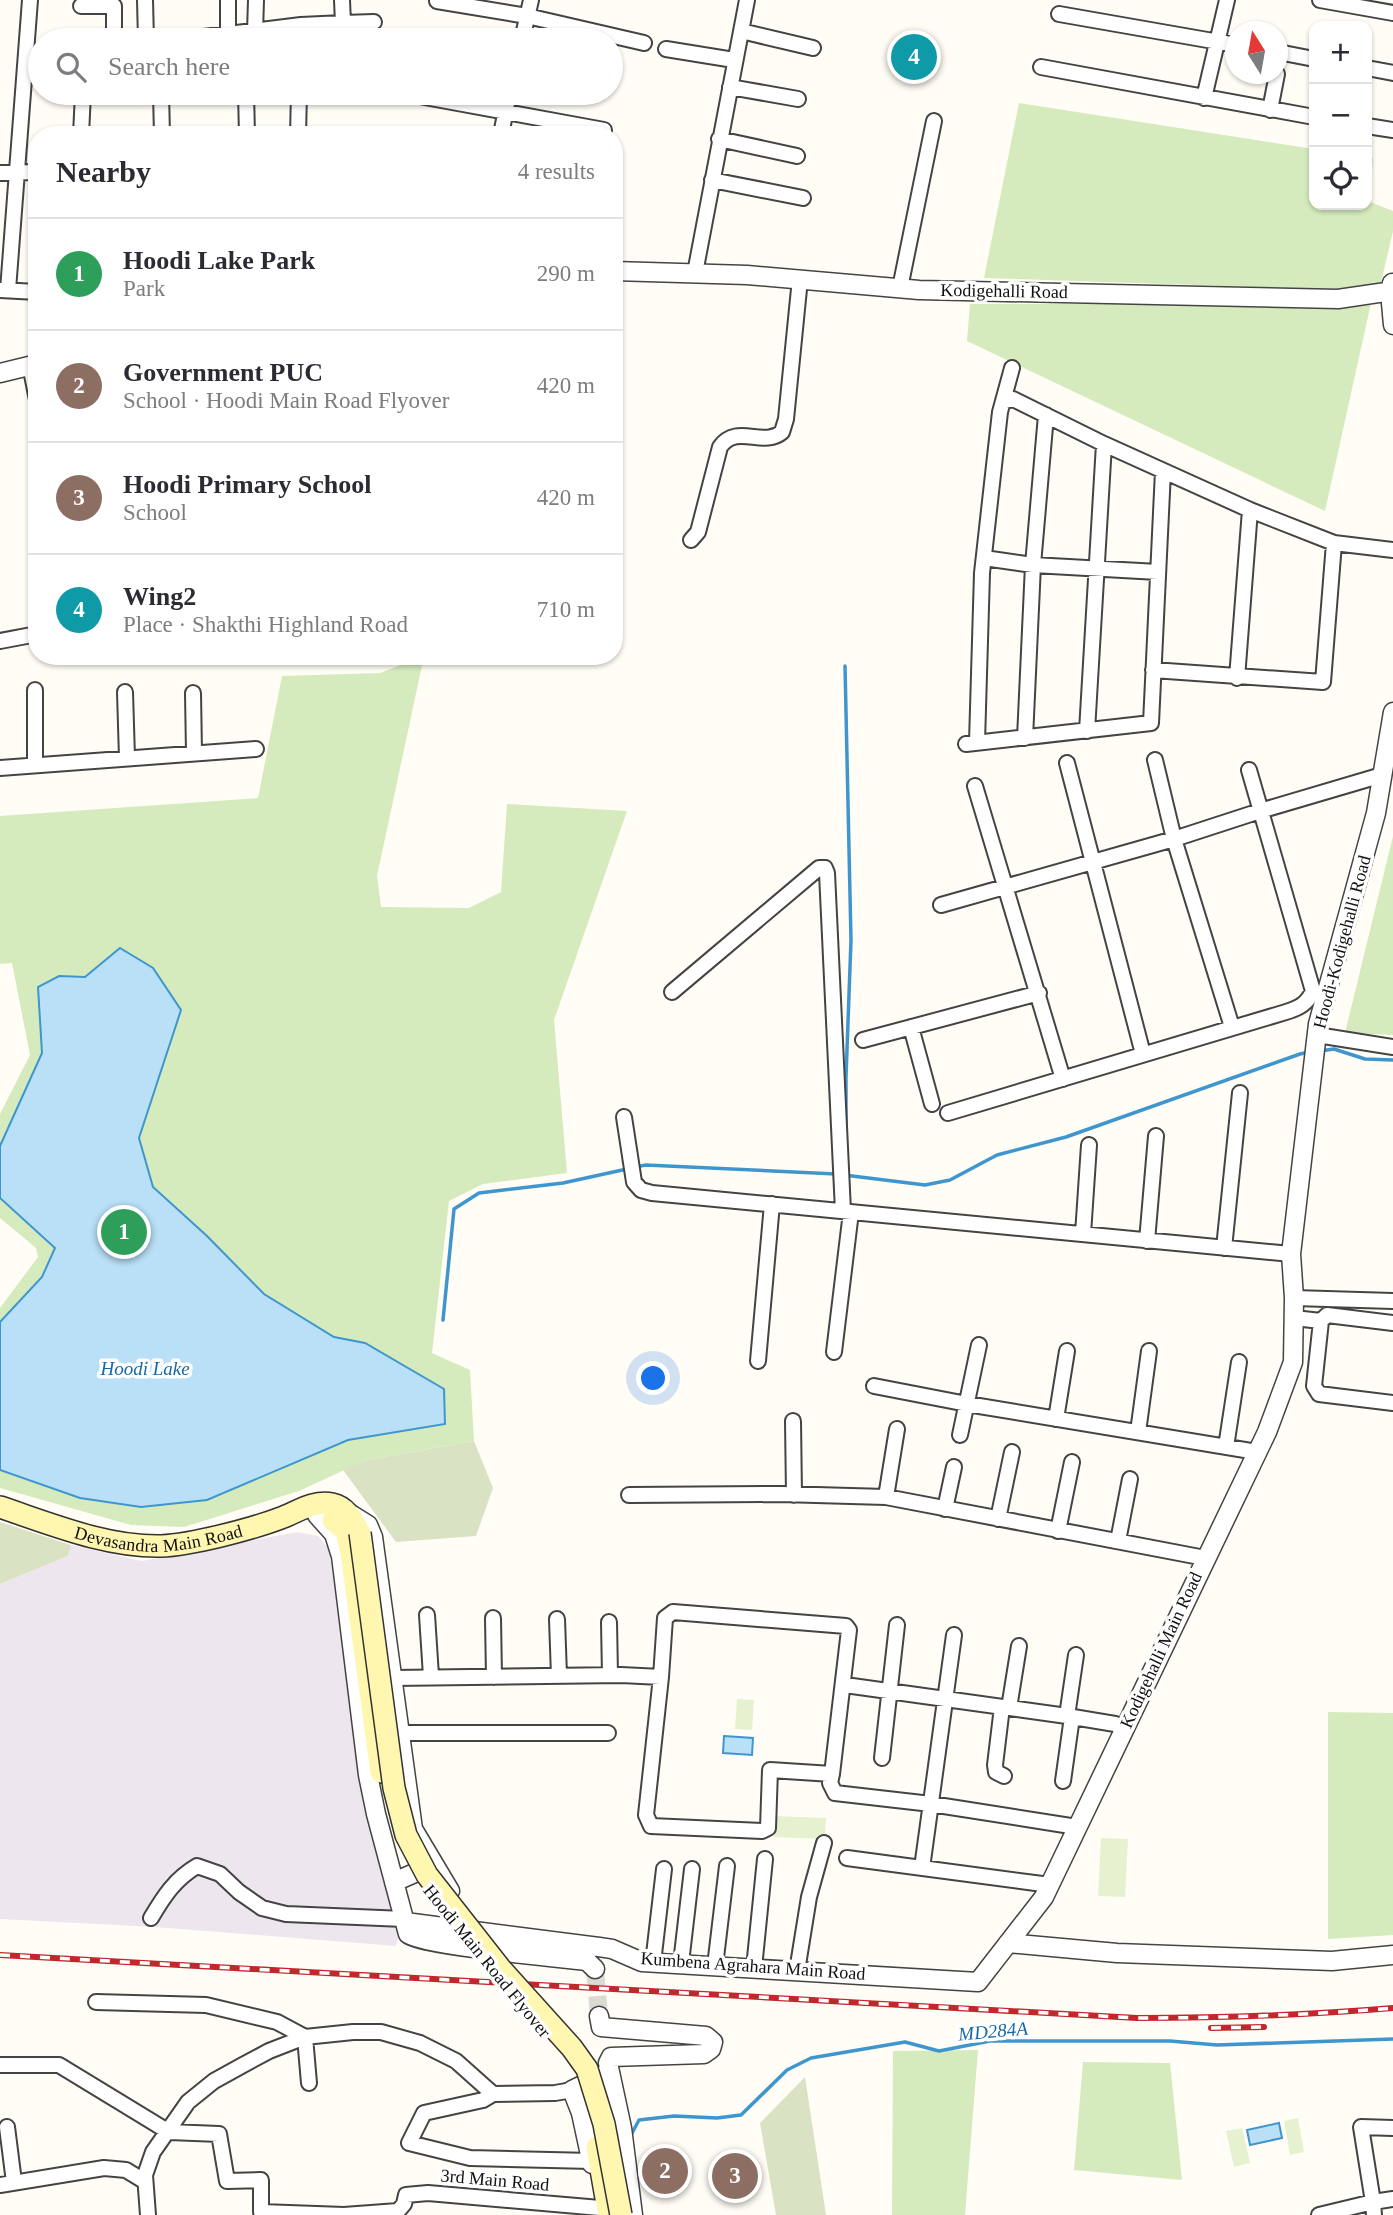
<!DOCTYPE html>
<html lang="en">
<head>
<meta charset="utf-8">
<style>
	body { margin:0; font-family:Georgia,serif; background:#f7f7f7; color:#2b2b33 }
	.controls { position:absolute; right:21px; top:21px; display:grid; overflow:hidden; border-radius:14px; box-shadow:0 2px 5px #0004 }
	.controls button { width:63px; height:63px; display:grid; place-items:center; padding:0; border:0; border-bottom:2px solid #e1e1e2; background:#fff; color:#2b2b33; font:35px sans-serif }
	.compass { position:absolute; left:1225px; top:21px; width:63px; height:63px; border-radius:50%; background:#fff; box-shadow:0 2px 5px #0004; rotate:349deg }
	.you { position:absolute; left:654px; top:1379px; width:24px; height:24px; margin:-18px; border:5px solid #fff; border-radius:50%; background:#1a73e8; box-shadow:0 0 0 10px #1a73e833 }
	.badge { display:grid; place-items:center; width:46px; height:46px; border-radius:50%; background:#ea580c; color:#fff; font-size:23px; font-weight:700 }
	.pin { position:absolute; translate:-50% -50%; border:4px solid #fff; box-shadow:0 2px 7px #0006 }
	.list { margin:0; padding:0; list-style:none }
	h2 { display:flex; justify-content:space-between; align-items:center; height:91px; margin:0; padding:0 28px; font-size:30px }
	h2 small { font-size:23px; font-weight:400; color:#7c7c81 }
	.list li { display:grid; grid-template-columns:46px 1fr auto; gap:21px; align-items:center; box-sizing:border-box; height:112px; padding:0 28px; border-top:2px solid #e1e1e2 }
	.list b { display:block; font-size:26px; white-space:nowrap }
	.list p { margin:0; font-size:23px; white-space:nowrap; color:#7c7c81 }
	.list em { font-size:23px; font-style:normal; color:#7c7c81 }
	.icon { flex:none; width:38px; height:38px; fill:none; stroke:currentColor; stroke-width:2; stroke-linecap:round; stroke-linejoin:round }
	.map { position:relative; flex:none; width:1393px; height:2215px; overflow:hidden }
	.search { position:absolute; background:#fff; box-shadow:0 2px 5px #0004; left:28px; top:28px; width:595px; height:77px; display:flex; align-items:center; gap:18px; box-sizing:border-box; padding:0 24px; border-radius:38px; color:#7c7c81; font-size:26px }
	.panel { position:absolute; background:#fff; box-shadow:0 2px 5px #0004; left:28px; top:126px; width:595px; height:539px; border-radius:28px }
	.map>svg:first-child { display:block }
	.industrial { fill:#eee6ef }
	.green { fill:#d5ebbd }
	.cemetery { fill:#d9e3c4 }
	.pitch { fill:#e6f2cf }
	.water { fill:#b9e0f7; stroke:#3f96cf; stroke-width:2 }
	.lines { fill:none; stroke-linecap:round; stroke-linejoin:round }
	.stream { stroke:#3f96cf; stroke-width:3.5 }
	.tertiary-tunnel { stroke:#dbdad3; stroke-width:18; stroke-dasharray:18 9; stroke-linecap:butt }
	.minor-casing { stroke:#444; stroke-width:18 }
	.tertiary-casing { stroke:#444; stroke-width:21 }
	.secondary-casing { stroke:#333; stroke-width:24 }
	.minor { stroke:#fff; stroke-width:14 }
	.tertiary { stroke:#fff; stroke-width:18 }
	.secondary { stroke:#fff6b0; stroke-width:21 }
	.rail-casing { stroke:#c4262e; stroke-width:6 }
	.rail { stroke:#fff; stroke-width:3.5; stroke-dasharray:10; stroke-linecap:butt }
	.secondary-bridge-casing { stroke:#333; stroke-width:24; stroke-linecap:butt }
	.secondary-bridge { stroke:#fff6b0; stroke-width:21 }
	.labels { text-anchor:middle; dominant-baseline:central; stroke-width:7; stroke-linejoin:round; paint-order:stroke }
	.street-label { font-size:18px; fill:#111; stroke:#fff }
	.water-label { font-size:19px; font-style:italic; fill:#1768a6; stroke:#fff }
</style>
</head>
<body>
<div class="map">
<svg width="1393" height="2215" viewBox="0 0 1393 2215">
	<rect width="100%" height="100%" fill="#fffdf5"/>
	<path class="industrial" d="M 297,1532 L 318,1536 L 329,1549 L 364,1794 L 399,1935 L 396,1946 L 155,1927 L 0,1919 L 0,1584 L 68,1556 L 71,1545 L 142,1561 Z"/>
	<path class="green" d="M 1019,103 L 1314,149 L 1314,205 L 1367,205 L 1367,157 L 1373,158 L 1370,202 L 1393,211 L 1393,231 L 1379,291 L 984,278 Z
		M 1371,303 L 1325,511 L 967,341 L 970,304 Z
		M 424,656 L 377,876 L 381,907 L 469,908 L 501,892 L 507,804 L 627,811 L 554,1020 L 567,1173 L 483,1184 L 449,1201 L 432,1353 L 470,1370 L 474,1441 L 366,1460 L 299,1491 L 184,1527 L 131,1525 L 0,1488 L 0,1308 L 38,1257 L 36,1248 L 0,1218 L 0,1114 L 30,1055 L 12,963 L 0,964 L 0,816 L 258,798 L 282,676 L 380,673 Z
		M 1393,836 L 1393,1035 L 1345,1033 Z
		M 1328,1712 L 1393,1713 L 1393,1935 L 1328,1939 Z
		M 978,2050 L 965,2215 L 892,2215 L 893,2051 Z
		M 1083,2062 L 1170,2063 L 1182,2180 L 1074,2170 Z"/>
	<path class="cemetery" d="M 474,1441 L 493,1488 L 476,1536 L 396,1542 L 343,1470 L 366,1460 Z
		M 0,1522 L 71,1545 L 68,1556 L 0,1584 Z
		M 805,2077 L 826,2215 L 776,2215 L 760,2123 Z"/>
	<path class="pitch" d="M 737,1699 L 754,1700 L 752,1730 L 735,1729 Z
		M 775,1816 L 826,1818 L 825,1839 L 774,1837 Z
		M 1101,1838 L 1128,1839 L 1125,1897 L 1098,1896 Z
		M 1298,2118 L 1304,2152 L 1290,2155 L 1284,2121 Z
		M 1242,2128 L 1250,2163 L 1234,2167 L 1226,2131 Z"/>
	<path class="water" d="M 120,948 L 153,968 L 181,1010 L 139,1138 L 153,1187 L 207,1236 L 264,1294 L 334,1337 L 365,1343 L 444,1389 L 445,1424 L 348,1440 L 207,1500 L 141,1507 L 80,1498 L 0,1470 L 0,1322 L 42,1277 L 55,1248 L 0,1198 L 0,1146 L 42,1053 L 38,987 L 59,976 L 85,977 Z
		M 724,1736 L 753,1738 L 752,1755 L 723,1753 Z
		M 1279,2123 L 1282,2138 L 1250,2145 L 1247,2130 Z"/>
	<g class="lines">
		<path class="stream" d="M 845,666 L 851,940 L 846,1077 L 846,1137
			M 1320,1051 L 1334,1049 L 1365,1059 L 1393,1060
			M 635,1167 L 646,1165 L 836,1174
			M 844,1175 L 925,1185 L 950,1180 L 997,1155 L 1066,1137 L 1300,1054 L 1309,1052
			M 443,1320 L 454,1209 L 479,1193 L 563,1183 L 627,1169
			M 631,2135 L 639,2120 L 674,2116 L 717,2118 L 741,2115 L 787,2070 L 811,2058 L 905,2042 L 939,2051 L 990,2041 L 1170,2041 L 1217,2045 L 1393,2039"/>
		<path class="tertiary-tunnel" d="M 595,1969 L 599,2016"/>
		<defs>
			<path id="minor" d="M 145,0 L 146,40
				M 1320,0 L 1393,13
				M 437,1 L 527,16 L 644,43
				M 81,6 L 114,6 L 114,40
				M 1059,14 L 1236,45
				M 301,25 L 343,23 L 342,0
				M 741,31 L 813,48
				M 255,32 L 256,0
				M 228,36 L 228,0
				M 179,40 L 301,25 L 300,40
				M 330,40 L 343,23 L 374,22
				M 522,40 L 531,0
				M 666,49 L 734,60
				M 1278,52 L 1314,59
				M 1041,67 L 1314,117
				M 1367,68 L 1393,73
				M 730,87 L 798,99
				M 161,93 L 162,135
				M 246,93 L 247,135
				M 403,93 L 604,130
				M 1204,98 L 1227,0
				M 1270,110 L 1277,74
				M 1367,126 L 1393,130
				M 81,135 L 83,93
				M 298,135 L 299,93
				M 501,135 L 509,93
				M 719,139 L 797,156
				M 0,173 L 37,172
				M 712,180 L 803,198
				M 695,273 L 747,0
				M 900,288 L 934,121
				M 0,290 L 37,292
				M 8,290 L 30,0
				M 30,365 L 37,400
				M 1005,401 L 1013,399 L 1104,444 L 1250,510 L 1334,543 L 1393,550
				M 691,540 L 698,532 L 720,447 C 737,423 763,448 782,432 L 786,419 L 800,279
				M 984,558 L 1033,565 L 1158,572
				M 0,641 L 37,634
				M 1153,670 L 1323,682 L 1334,543
				M 1237,678 L 1250,510
				M 125,692 L 127,758
				M 193,693 L 194,753
				M 1087,731 L 1104,444
				M 1025,738 L 1033,565 L 1046,415
				M 977,742 L 982,573 L 1000,412 L 1012,368
				M 966,744 L 1151,723 L 1163,471
				M 1155,760 L 1174,839 L 1232,1027
				M 1067,763 L 1143,1054
				M 35,765 L 35,690
				M 0,768 L 256,749
				M 975,786 L 1063,1079
				M 941,905 L 1174,839 L 1260,811 L 1382,775
				M 672,992 L 819,868 L 825,868 L 827,873 L 843,1211
				M 911,1027 L 932,1104
				M 1317,1035 L 1393,1047
				M 863,1040 L 1039,993
				M 948,1113 L 1286,1012 C 1299,1008 1307,1004 1313,991 L 1249,770
				M 624,1117 L 634,1182 L 641,1190 L 652,1193 L 1291,1254
				M 1083,1234 L 1089,1145
				M 1147,1241 L 1156,1136
				M 1224,1248 L 1240,1093
				M 1294,1298 L 1393,1301
				M 1294,1318 L 1321,1321 L 1327,1315 L 1393,1323
				M 1321,1321 L 1314,1386 L 1319,1394 L 1393,1403
				M 834,1352 L 851,1212
				M 758,1361 L 772,1204
				M 874,1386 L 967,1404 L 1257,1452
				M 1056,1419 L 1067,1351
				M 793,1421 L 794,1495
				M 1138,1432 L 1149,1351
				M 960,1435 L 979,1345
				M 1226,1447 L 1239,1362
				M 629,1495 L 781,1494 L 886,1497 L 1205,1558
				M 886,1497 L 897,1429
				M 945,1509 L 954,1467
				M 998,1519 L 1012,1452
				M 1058,1531 L 1072,1462
				M 1118,1541 L 1130,1479
				M 427,1615 L 431,1676
				M 493,1618 L 494,1677
				M 557,1619 L 559,1676
				M 609,1622 L 610,1675
				M 393,1678 L 621,1675 L 661,1677 L 665,1618 L 673,1612 L 846,1626 L 849,1630 L 832,1774 L 770,1770 L 768,1828 L 762,1831 L 651,1826 L 646,1815 L 661,1677
				M 845,1685 L 1067,1716 L 1115,1724 L 1124,1728
				M 1002,1707 L 995,1765 L 996,1772 L 1004,1776
				M 1009,1708 L 1019,1646
				M 1067,1716 L 1076,1655
				M 400,1733 L 608,1733
				M 882,1758 L 897,1625
				M 832,1774 L 830,1783 L 835,1793 L 931,1804 L 1077,1827
				M 1063,1781 L 1072,1717
				M 847,1858 L 1050,1885
				M 922,1868 L 954,1635
				M 151,1918 C 164,1896 175,1879 197,1866 L 220,1874 L 239,1892 L 262,1908 L 286,1914 L 404,1919
				M 653,1963 L 664,1869
				M 681,1963 L 692,1869
				M 715,1966 L 727,1866
				M 754,1968 L 765,1859
				M 797,1971 L 809,1897 L 824,1843
				M 96,2002 L 206,2005 L 277,2022 L 305,2037 L 309,2083
				M 0,2065 L 59,2065 L 169,2132 L 219,2134 L 227,2181 L 261,2180 L 261,2212 L 344,2215 L 398,2211 L 404,2204 L 406,2195 L 428,2193 L 600,2208
				M 493,2094 L 483,2100 L 424,2113 L 409,2143 L 470,2158 L 592,2161
				M 7,2127 L 14,2182
				M 1393,2128 L 1361,2127 L 1373,2202 L 1393,2199
				M 0,2185 L 104,2168 L 126,2170 L 144,2181
				M 148,2215 L 145,2175 L 153,2152 L 188,2102 L 214,2081 L 243,2065 L 269,2051 L 305,2037 L 353,2032 L 381,2032 L 420,2043 L 456,2061 L 493,2094 L 555,2093 L 572,2090
				M 1319,2215 L 1373,2202 L 1374,2215"/>
			<path id="tertiary" d="M 614,271 L 747,275 L 919,290 L 1338,299 L 1393,291
				M 1392,283 L 1390,292 L 1393,325
				M 0,373 L 37,364
				M 317,1515 L 334,1534 L 341,1556 L 368,1775 L 376,1814 L 408,1934 C 419,1945 561,1958 587,1961 L 595,1969
				M 352,1515 L 368,1525 L 373,1537 L 413,1829 L 450,1891
				M 394,1882 L 433,1865
				M 405,1922 L 599,1947 L 612,1949 L 642,1962 L 978,1982 L 1044,1897 L 1267,1432 L 1293,1362 L 1294,1298 L 1291,1254 L 1318,1024 L 1376,813 L 1393,712
				M 1008,1943 L 1117,1953 L 1332,1961 L 1393,1955
				M 599,2016 L 601,2027 L 706,2036 L 713,2042 L 711,2049 L 704,2054 L 611,2057 L 608,2063 L 610,2072 L 622,2128 L 633,2215
				M 592,2164 L 581,2113 L 572,2090 L 603,2075"/>
			<g id="secondary">
				<path id="s1" d="M 0,1507 C 51,1524 106,1547 161,1546 C 191,1545 252,1529 281,1518 C 297,1512 314,1500 332,1504 C 347,1507 353,1521 360,1533"/>
				<path d="M 333,1520 L 346,1531 L 351,1553 L 381,1772"/>
				<path d="M 597,2147 L 609,2215"/>
			</g>
		</defs>
		<use href="#minor" class="minor-casing"/>
		<use href="#tertiary" class="tertiary-casing"/>
		<use href="#secondary" class="secondary-casing"/>
		<use href="#minor" class="minor"/>
		<use href="#tertiary" class="tertiary"/>
		<use href="#secondary" class="secondary"/>
		<defs>
			<path id="rail" d="M 0,1955 L 1137,2018 C 1223,2018 1308,2015 1393,2008
				M 1211,2028 L 1264,2027"/>
		</defs>
		<use href="#rail" class="rail-casing"/>
		<use href="#rail" class="rail"/>
		<defs>
			<path id="secondary-bridge" d="M 360,1533 L 394,1788 L 406,1835 L 427,1875 L 500,1968 L 572,2048 L 587,2069 L 604,2124 L 621,2215"/>
		</defs>
		<use href="#secondary-bridge" class="secondary-bridge-casing"/>
		<use href="#secondary-bridge" class="secondary-bridge"/>
	</g>
	<g class="labels">
		<g class="street-label">
			<text transform="translate(1004 291) rotate(1)">Kodigehalli Road</text>
			<text transform="translate(1342 942) rotate(-75)">Hoodi-Kodigehalli Road</text>
			<text stroke="none"><textPath href="#s1" startOffset="164">Devasandra Main Road</textPath></text>
			<text transform="translate(1161 1650) rotate(-65)">Kodigehalli Main Road</text>
			<text transform="translate(487 1961) rotate(51)">Hoodi Main Road Flyover</text>
			<text transform="translate(753 1966) rotate(4)">Kumbena Agrahara Main Road</text>
			<text transform="translate(495 2180) rotate(5)">3rd Main Road</text>
		</g>
		<g class="water-label">
			<text x="145" y="1368">Hoodi Lake</text>
			<text transform="translate(993 2031) rotate(-5)">MD284A</text>
		</g>
	</g>
</svg>
<div class="controls">
<button>+</button>
<button>−</button>
<button><svg class="icon" aria-label="locate" viewBox="0 0 24 24"><circle cx="12" cy="12" r="6"/><path d="M12 2v4M12 18v4M2 12h4M18 12h4"/></svg></button>
</div>
<svg class="compass" viewBox="-18 -18 36 36"><path d="M0-13l5 13h-10z" fill="#e53935"/><path d="M0 13l5-13h-10z" fill="#7c7c81"/></svg>
<div class="you"></div>
<div class="pin badge" style="left:124px;top:1232px;background:#2e9e5b">1</div>
<div class="pin badge" style="left:665px;top:2171px;background:#8d6e63">2</div>
<div class="pin badge" style="left:735px;top:2176px;background:#8d6e63">3</div>
<div class="pin badge" style="left:914px;top:57px;background:#0f9aa8">4</div>
<div class="search"><svg class="icon" aria-label="search" viewBox="0 0 24 24"><circle cx="10" cy="10" r="6"/><path d="M15 15l6 6"/></svg>Search here</div>
<section class="panel">
<h2>Nearby<small>4 results</small></h2>
<ul class="list">
<li><span class="badge" style="background:#2e9e5b">1</span><div><b>Hoodi Lake Park</b><p>Park</p></div><em>290 m</em></li>
<li><span class="badge" style="background:#8d6e63">2</span><div><b>Government PUC</b><p>School · Hoodi Main Road Flyover</p></div><em>420 m</em></li>
<li><span class="badge" style="background:#8d6e63">3</span><div><b>Hoodi Primary School</b><p>School</p></div><em>420 m</em></li>
<li><span class="badge" style="background:#0f9aa8">4</span><div><b>Wing2</b><p>Place · Shakthi Highland Road</p></div><em>710 m</em></li>
</ul>
</section>
</div>
</body>
</html>
